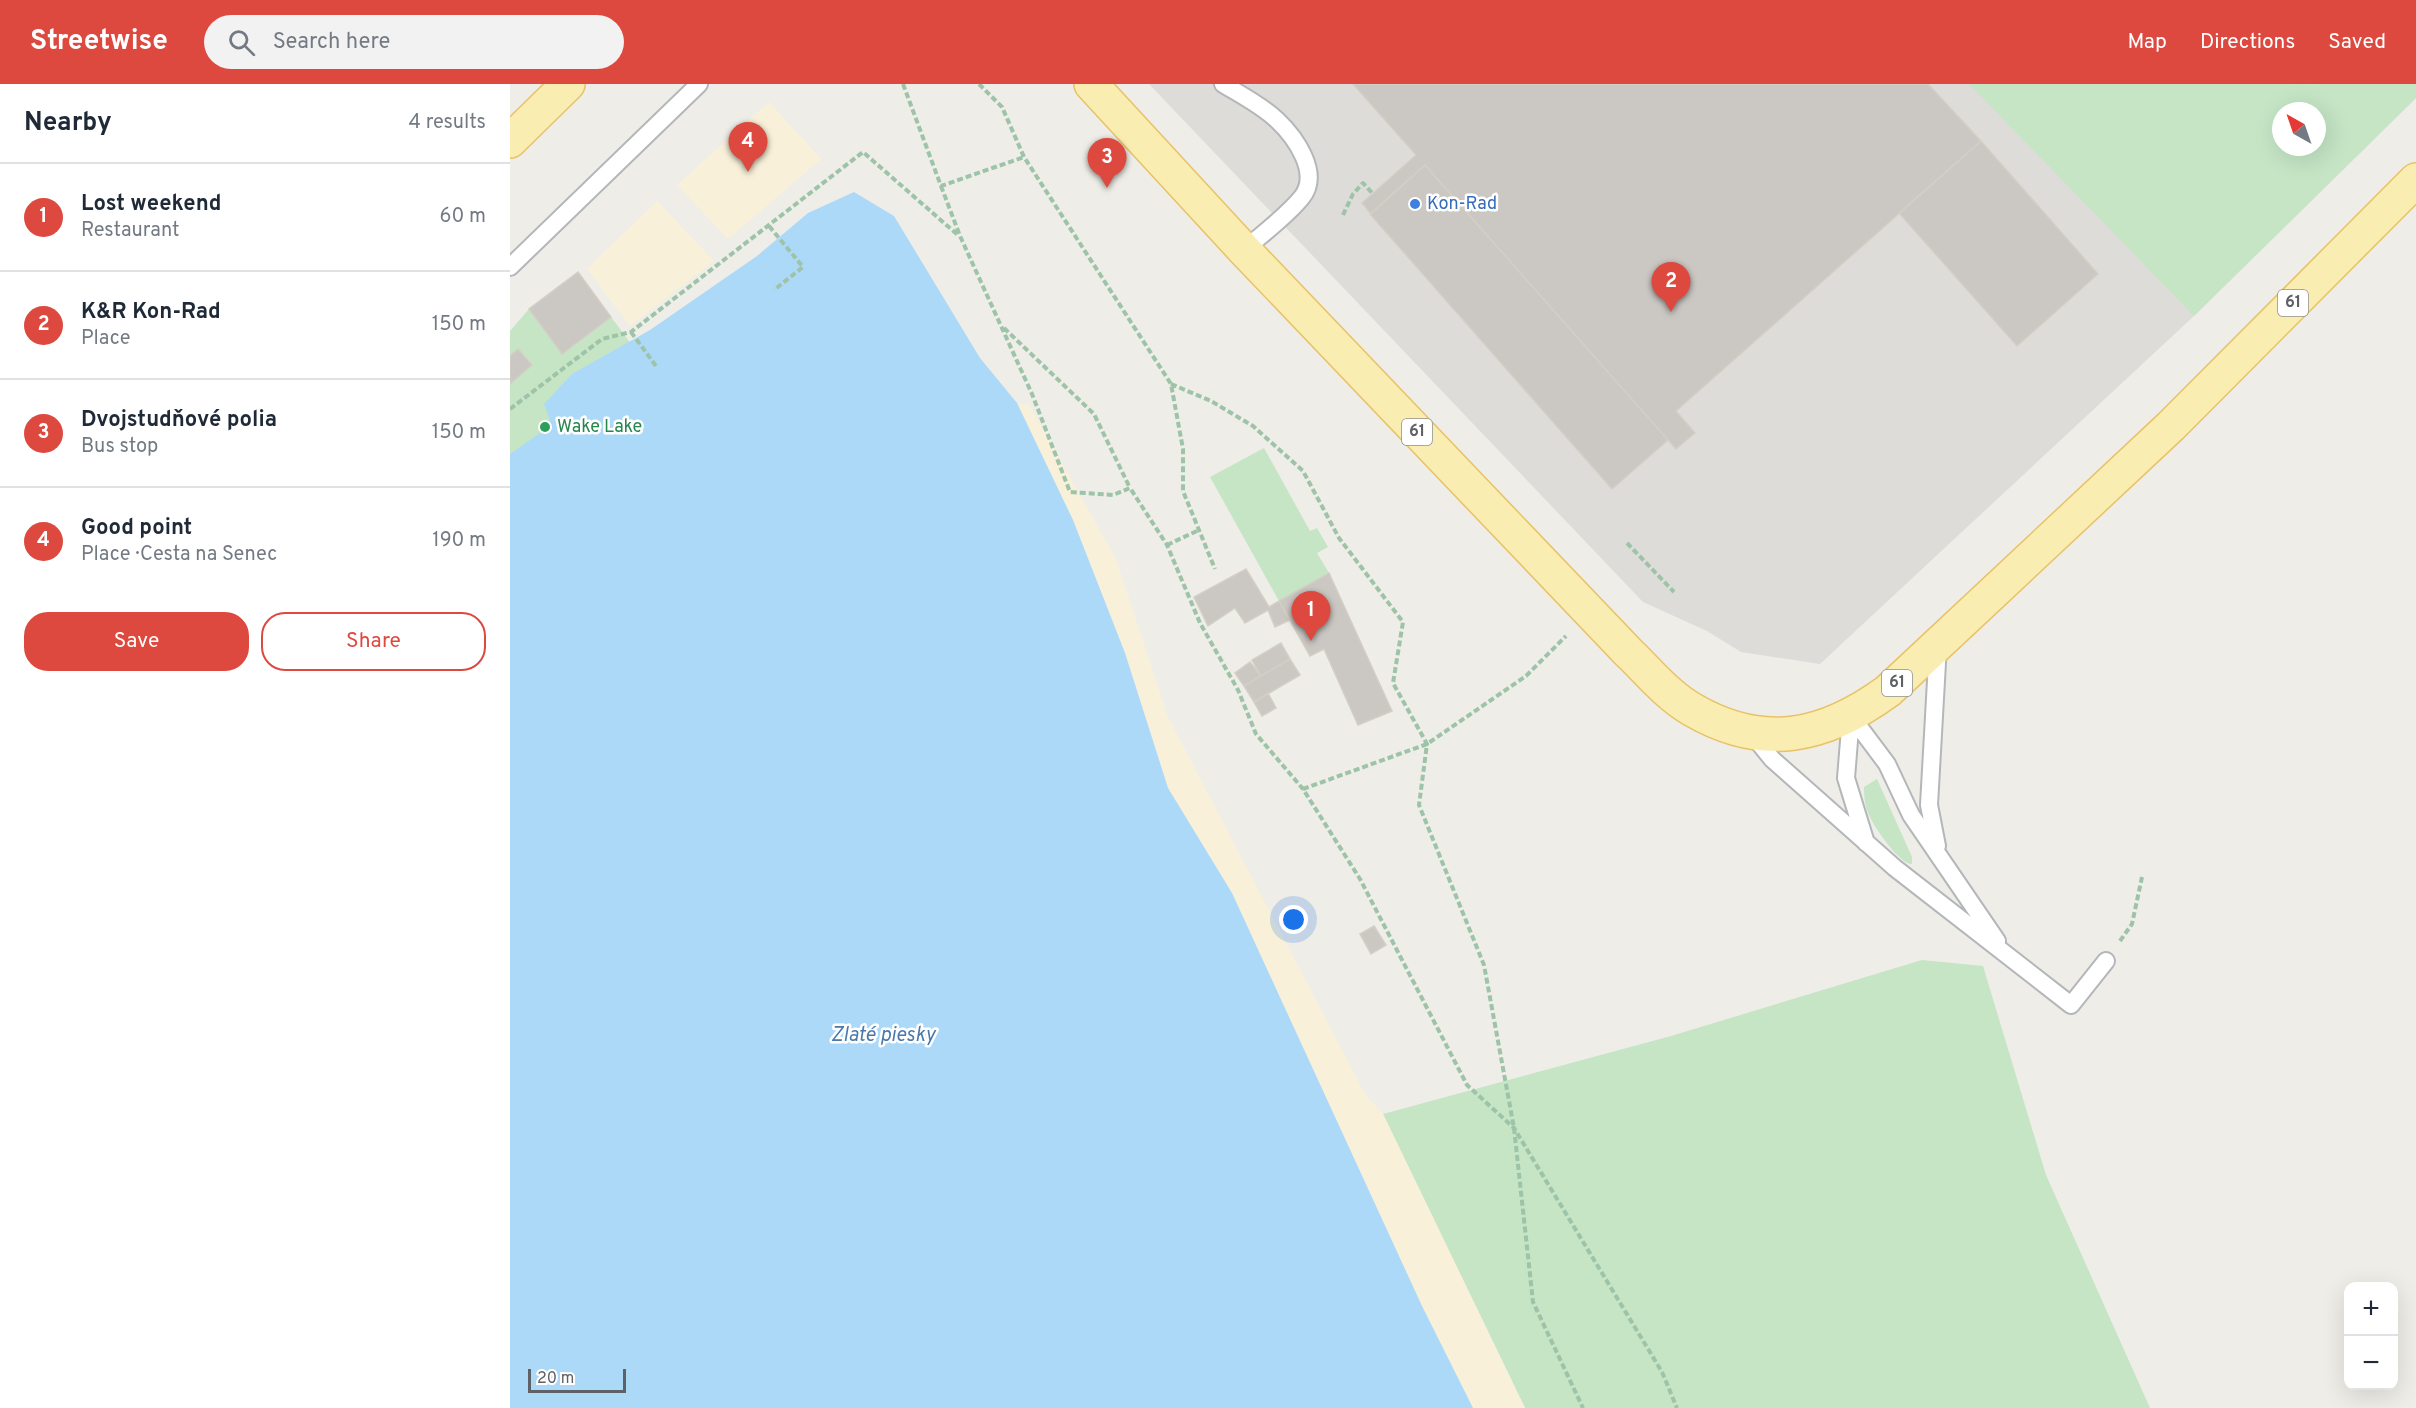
<!DOCTYPE html>
<html lang="en">
<head>
<meta charset="utf-8">
<style>
	body { margin:0; font-family:Overpass,sans-serif; background:#f2f2f3; color:#1f2937 }
	.controls { position:absolute; right:18px; bottom:18px; display:grid; overflow:hidden; border-radius:12px; box-shadow:0 6px 24px #0002 }
	.controls button { width:54px; height:54px; display:grid; place-items:center; padding:0; border:0; border-bottom:2px solid #e0e1e3; background:#fff; color:#1f2937; font:30px sans-serif }
	.compass { position:absolute; left:1762px; top:18px; width:54px; height:54px; border-radius:50%; background:#fff; box-shadow:0 6px 24px #0002; rotate:320deg }
	.scale { position:absolute; left:18px; bottom:15px; width:98px; box-sizing:border-box; padding-left:6px; border:3px solid #5e6266; border-top:0; font-size:16px; line-height:21px; white-space:nowrap; color:#5e6266; -webkit-text-stroke:4px #fff; paint-order:stroke }
	.you { position:absolute; left:784px; top:836px; width:21px; height:21px; margin:-15px; border:4px solid #fff; border-radius:50%; background:#1a73e8; box-shadow:0 0 0 9px #1a73e833 }
	.badge { display:grid; place-items:center; width:39px; height:39px; border-radius:50%; background:#dd493f; color:#fff; font-size:20px; font-weight:700 }
	.pin { position:absolute; translate:-50% -50px; filter:drop-shadow(0 2px 3px #0008) }
	.pin::after { content:''; position:absolute; top:32px; width:21px; height:18px; background:inherit; clip-path:polygon(0 0,100% 0,50% 100%) }
	.list { margin:0; padding:0; list-style:none }
	h2 { display:flex; justify-content:space-between; align-items:center; height:78px; margin:0; padding:0 24px; font-size:26px }
	h2 small { font-size:20px; font-weight:400; color:#747a83 }
	.list li { display:grid; grid-template-columns:39px 1fr auto; gap:18px; align-items:center; box-sizing:border-box; height:108px; padding:0 24px; border-top:2px solid #e0e1e3 }
	.list b { display:block; font-size:22px; white-space:nowrap }
	.list p { margin:0; font-size:20px; white-space:nowrap; color:#747a83 }
	.list em { font-size:20px; font-style:normal; color:#747a83 }
	.actions { display:flex; gap:12px; padding:18px 24px }
	.actions a { flex:1; padding:14px 0; border:2px solid #dd493f; border-radius:24px; text-align:center; font-size:21px; color:#dd493f }
	.actions .main { background:#dd493f; color:#fff }
	.icon { flex:none; width:33px; height:33px; fill:none; stroke:currentColor; stroke-width:2; stroke-linecap:round; stroke-linejoin:round }
	.map { position:relative; flex:none; width:1906px; height:1324px; overflow:hidden }
	header { display:flex; align-items:center; gap:36px; box-sizing:border-box; height:84px; padding:0 30px; background:#dd493f; color:#fff }
	header strong { font-size:28px }
	nav { display:flex; gap:33px; margin-inline-start:auto; font-size:21px }
	.search { width:420px; height:54px; background:#f2f2f3; display:flex; align-items:center; gap:15px; box-sizing:border-box; padding:0 21px; border-radius:33px; color:#747a83; font-size:22px }
	main { display:flex }
	aside { flex:1; background:#fff }
	.map>svg:first-child { display:block }
	.industrial { fill:#dedcd9; fill-rule:evenodd }
	.green { fill:#c5e5c5; fill-rule:evenodd }
	.sand { fill:#f8f0d9 }
	.water { fill:#add9f9 }
	.building { fill:#cbc8c4; stroke:#d3cfc5; stroke-width:1.5 }
	.lines { fill:none; stroke-linecap:round; stroke-linejoin:round }
	.lane-casing { stroke:#b4b7ba; stroke-width:20 }
	.primary-casing { stroke:#e8c267; stroke-width:36 }
	.path { stroke:#9dc3a8; stroke-width:4; stroke-dasharray:6 3; stroke-linecap:butt }
	.lane { stroke:#fff; stroke-width:16 }
	.primary { stroke:#f9edb1; stroke-width:33 }
	.shop-dot { fill:#3f7fe0; stroke:#fff; stroke-width:2 }
	.leisure-dot { fill:#2e9e5b; stroke:#fff; stroke-width:2 }
	.labels { text-anchor:middle; dominant-baseline:central; stroke-width:5; stroke-linejoin:round; paint-order:stroke }
	.shield { fill:#fff; stroke:#8e9194; stroke-width:1.5 }
	.shield-label { font-size:16px; font-weight:bold; fill:#5e6266 }
	.shop-label { font-size:18px; fill:#366cbe; stroke:#fff; text-anchor:start }
	.leisure-label { font-size:18px; fill:#27864d; stroke:#fff; text-anchor:start }
	.water-label { font-size:20px; font-style:italic; fill:#4a7aab; stroke:#fff }
</style>
</head>
<body>
<header>
<strong>Streetwise</strong>
<div class="search"><svg class="icon" aria-label="search" viewBox="0 0 24 24"><circle cx="10" cy="10" r="6"/><path d="M15 15l6 6"/></svg>Search here</div>
<nav><a>Map</a><a>Directions</a><a>Saved</a></nav>
</header>
<main>
<aside>
<h2>Nearby<small>4 results</small></h2>
<ul class="list">
<li><span class="badge">1</span><div><b>Lost weekend</b><p>Restaurant</p></div><em>60 m</em></li>
<li><span class="badge">2</span><div><b>K&amp;R Kon-Rad</b><p>Place</p></div><em>150 m</em></li>
<li><span class="badge">3</span><div><b>Dvojstudňové polia</b><p>Bus stop</p></div><em>150 m</em></li>
<li><span class="badge">4</span><div><b>Good point</b><p>Place · Cesta na Senec</p></div><em>190 m</em></li>
</ul>
<div class="actions"><a class="main">Save</a><a>Share</a></div>
</aside>
<div class="map">
<svg width="1906" height="1324" viewBox="0 0 1906 1324">
	<rect width="100%" height="100%" fill="#efede7"/>
	<path class="industrial" d="M 639,0 L 1906,0 L 1906,14 L 1684,232 L 1310,580 L 1231,568 L 1197,547 L 1133,518 ZM 1771,27 L 1807,27 L 1807,63 L 1771,63 Z"/>
	<path class="green" d="M 1459,0 L 1906,0 L 1906,14 L 1684,232 ZM 1771,27 L 1807,27 L 1807,63 L 1771,63 Z
		M 68,188 L 141,287 L 0,399 L 0,247 L 19,225 Z
		M 754,364 L 800,447 L 807,444 L 818,463 L 807,469 L 819,489 L 769,517 L 700,393 Z
		M 1367,695 L 1402,773 L 1402,780 C 1390,781 1364,743 1359,731 C 1355,722 1354,713 1354,703 Z
		M 1412,876 L 1473,882 L 1536,1091 L 1640,1324 L 1015,1324 L 873,1030 L 1161,952 Z"/>
	<path class="sand" d="M 259,18 L 311,75 L 218,155 L 167,101 Z
		M 147,117 L 204,177 L 120,242 L 77,185 Z
		M 507,319 L 519,321 L 606,475 L 658,633 L 856,1012 L 873,1030 L 1015,1324 L 963,1324 L 912,1222 L 722,809 L 658,704 L 615,569 L 563,436 Z"/>
	<path class="water" d="M 344,108 L 384,132 L 470,274 L 507,319 L 563,436 L 615,569 L 658,704 L 722,809 L 912,1222 L 963,1324 L 0,1324 L 0,370 L 33,347 L 40,336 L 34,320 L 62,290 L 140,246 L 247,172 L 298,129 Z"/>
	<path class="building" d="M 843,0 L 1418,0 L 1471,57 L 1166,327 L 1185,349 L 1166,365 L 915,81 L 861,130 L 852,119 L 906,71 Z
		M 1471,57 L 1588,190 L 1507,262 L 1389,129 Z
		M 915,81 L 1158,356 L 1102,405 L 860,130 Z
		M 68,188 L 101,233 L 52,270 L 19,225 Z
		M 8,265 L 22,281 L 0,300 L 0,272 Z
		M 736,485 L 759,523 L 769,517 L 780,536 L 765,543 L 758,526 L 735,539 L 725,524 L 698,542 L 684,513 Z
		M 819,489 L 882,627 L 848,641 L 814,565 L 800,572 L 769,517 Z
		M 771,559 L 780,575 L 751,592 L 742,576 Z
		M 780,575 L 790,591 L 744,618 L 734,602 Z
		M 740,578 L 751,592 L 734,602 L 725,589 Z
		M 758,609 L 766,624 L 752,632 L 744,618 Z
		M 864,842 L 876,861 L 861,870 L 850,850 Z"/>
	<g class="lines">
		<defs>
			<path id="lane" d="M 713,0 C 731,11 751,21 767,36 C 785,53 811,89 792,113 C 777,132 752,150 734,166
				M 0,183 L 189,0
				M 1341,632 L 1377,680 L 1401,731 L 1487,857
				M 1341,632 L 1336,694 L 1356,759
				M 1241,649 L 1262,675 L 1385,784 L 1561,921 L 1596,877
				M 1427,762 L 1419,721 L 1428,561"/>
			<path id="primary" d="M 581,0 L 734,166 L 1118,568 C 1138,587 1158,612 1183,626 C 1254,667 1315,653 1378,607 L 1661,342 L 1906,96
				M 0,57 L 58,0"/>
		</defs>
		<use href="#lane" class="lane-casing"/>
		<use href="#primary" class="primary-casing"/>
		<path class="path" d="M 393,0 L 431,102 L 514,73
			M 469,0 L 492,23 L 514,73 L 661,300 L 673,365 L 673,407 L 705,485
			M 431,102 L 450,152 L 522,310 L 560,408 L 603,411 L 620,404 L 657,461 L 690,539 L 728,606 L 746,650 L 793,705 L 850,795 L 957,1001 L 1004,1044 L 1152,1288 L 1167,1324
			M 833,131 L 843,110 L 853,99 L 863,110
			M 259,142 L 293,183 L 264,206
			M 494,244 L 584,330 L 620,404
			M 121,248 L 146,282
			M 661,300 L 701,317 L 743,342 L 793,387 L 829,454 L 893,538 L 883,599 L 917,660 L 909,721 L 974,881 L 1004,1044 L 1023,1218 L 1073,1324
			M 0,325 L 92,255 L 121,248 L 353,68 L 449,152
			M 1117,459 L 1164,508
			M 657,461 L 689,446
			M 793,705 L 917,660 L 1016,592 L 1056,552
			M 1610,857 L 1622,840 L 1632,793"/>
		<use href="#lane" class="lane"/>
		<use href="#primary" class="primary"/>
	</g>
	<circle class="shop-dot" cx="905" cy="120" r="6"/>
	<circle class="leisure-dot" cx="35" cy="343" r="6"/>
	<g class="labels">
		<g class="shield">
			<rect x="1768" y="206" width="30" height="26" rx="4.5"/>
			<rect x="892" y="335" width="30" height="26" rx="4.5"/>
			<rect x="1372" y="586" width="30" height="26" rx="4.5"/>
		</g>
		<g class="shield-label">
			<text x="1783" y="219">61</text>
			<text x="907" y="348">61</text>
			<text x="1387" y="599">61</text>
		</g>
		<g class="shop-label">
			<text x="917" y="120">Kon-Rad</text>
		</g>
		<g class="leisure-label">
			<text x="47" y="343">Wake Lake</text>
		</g>
		<g class="water-label">
			<text x="373" y="952">Zlaté piesky</text>
		</g>
	</g>
</svg>
<div class="controls">
<button>+</button>
<button>−</button>
</div>
<svg class="compass" viewBox="-18 -18 36 36"><path d="M0-13l5 13h-10z" fill="#e53935"/><path d="M0 13l5-13h-10z" fill="#747a83"/></svg>
<div class="scale">20 m</div>
<div class="you"></div>
<div class="pin badge" style="left:801px;top:557px">1</div>
<div class="pin badge" style="left:1161px;top:228px">2</div>
<div class="pin badge" style="left:597px;top:104px">3</div>
<div class="pin badge" style="left:238px;top:88px">4</div>
</div>
</main>
</body>
</html>
